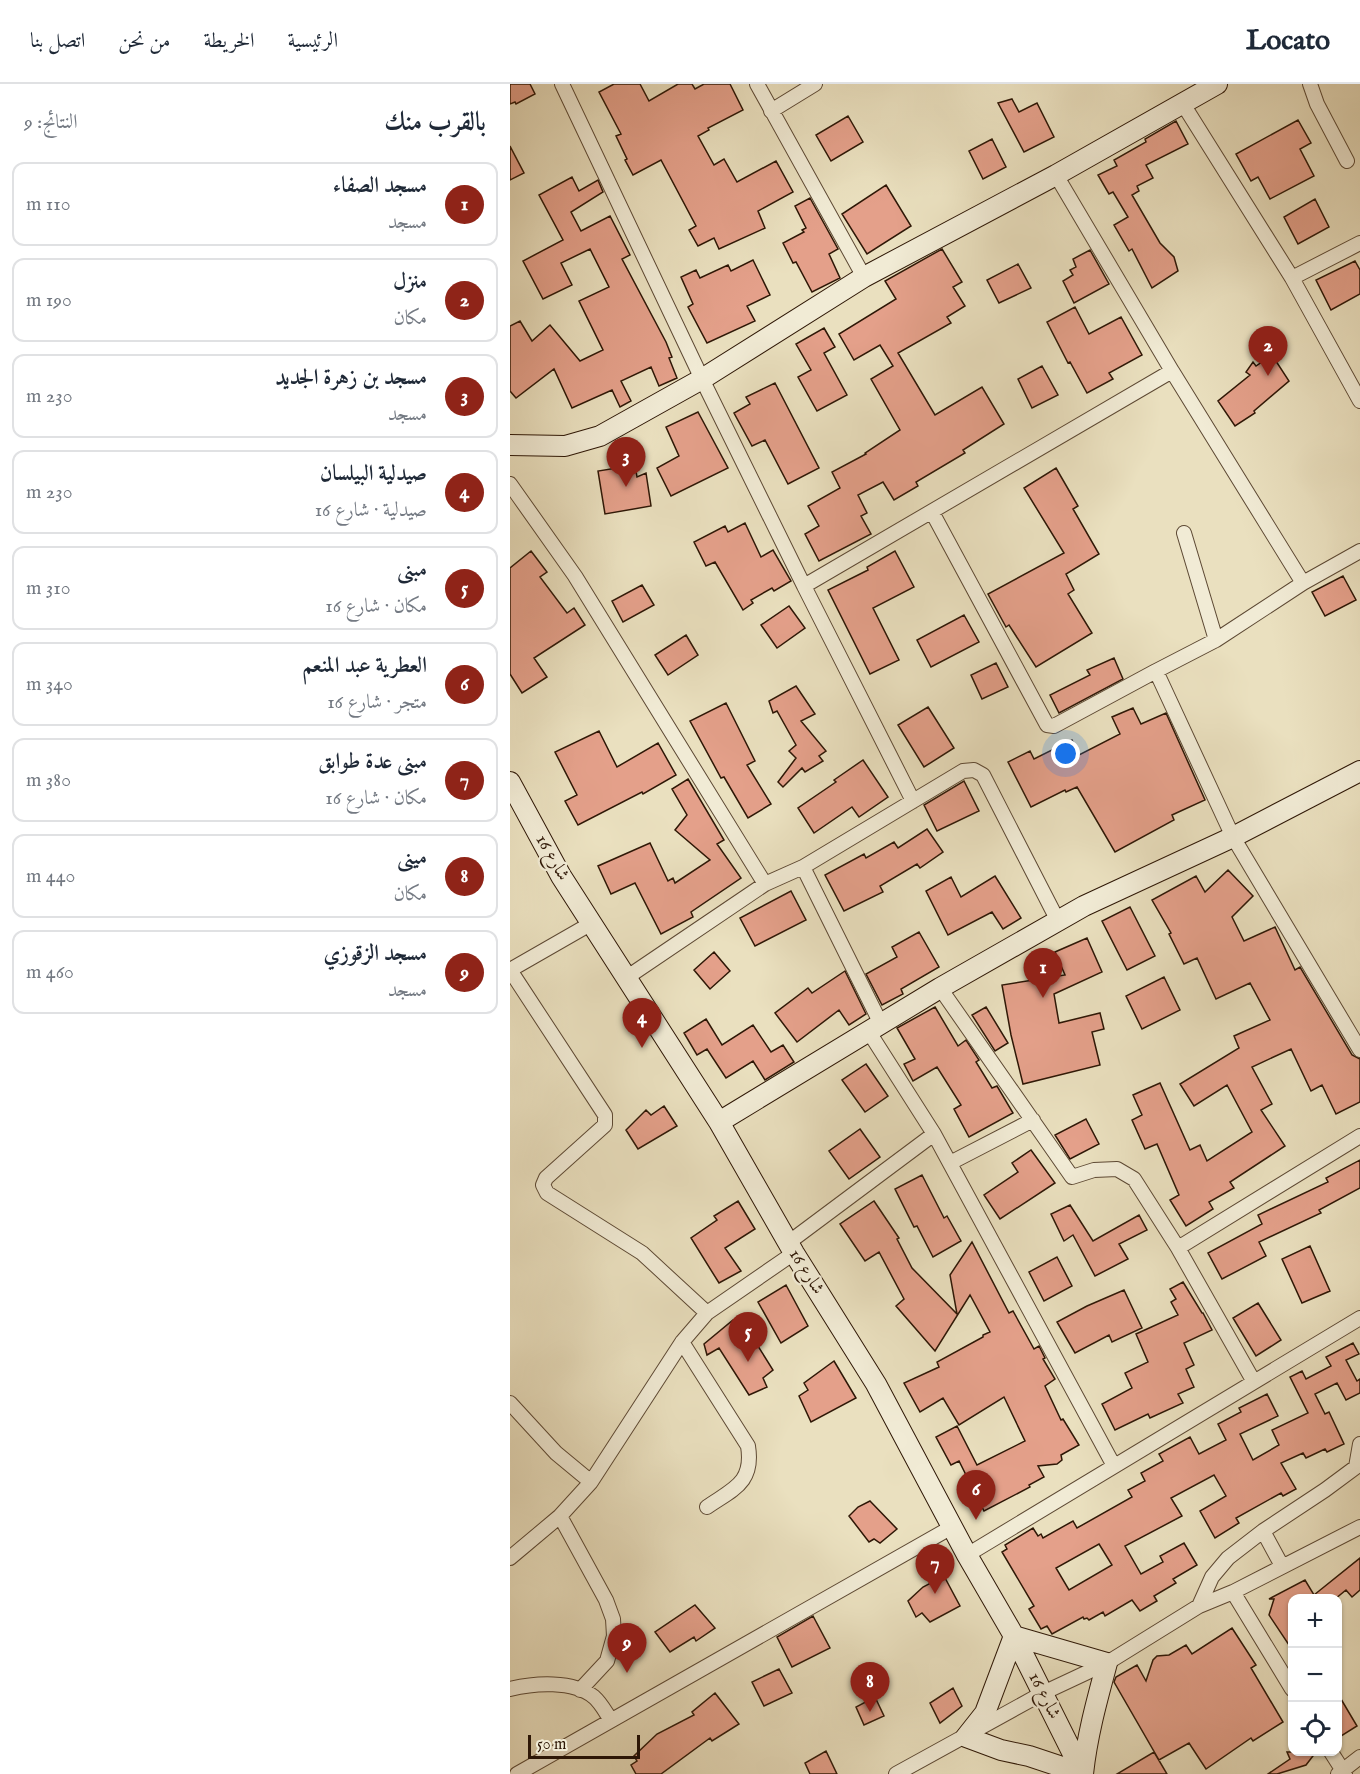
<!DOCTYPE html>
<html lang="ar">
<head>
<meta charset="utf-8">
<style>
	body { margin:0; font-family:"IM FELL English",Amiri,serif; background:#f2f2f3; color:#1f2937; direction:rtl }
	.controls { position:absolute; right:18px; bottom:18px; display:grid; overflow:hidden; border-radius:12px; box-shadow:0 2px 4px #0004 }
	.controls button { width:54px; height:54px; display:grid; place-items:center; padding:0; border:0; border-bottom:2px solid #e0e1e3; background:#fff; color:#1f2937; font:30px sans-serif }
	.scale { position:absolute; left:18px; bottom:15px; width:112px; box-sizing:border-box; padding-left:6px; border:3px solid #2e1706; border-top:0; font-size:16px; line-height:21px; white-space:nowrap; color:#2e1706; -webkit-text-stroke:4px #f1ebd5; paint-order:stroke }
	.you { position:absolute; left:556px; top:670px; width:21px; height:21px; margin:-15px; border:4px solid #fff; border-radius:50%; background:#1a73e8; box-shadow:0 0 0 9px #1a73e833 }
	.badge { display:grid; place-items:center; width:39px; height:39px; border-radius:50%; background:#8f2418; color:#fff; font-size:20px; font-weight:700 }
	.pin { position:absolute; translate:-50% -50px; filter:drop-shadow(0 2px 3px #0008) }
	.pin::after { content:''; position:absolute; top:32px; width:21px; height:18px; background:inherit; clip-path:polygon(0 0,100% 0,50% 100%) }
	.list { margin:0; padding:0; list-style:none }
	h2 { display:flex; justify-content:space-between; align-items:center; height:78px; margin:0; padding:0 24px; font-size:26px }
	h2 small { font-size:20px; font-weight:400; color:#747a83 }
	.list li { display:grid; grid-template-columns:39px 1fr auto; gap:18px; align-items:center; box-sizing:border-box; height:84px; margin:0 12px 12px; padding:0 12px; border:2px solid #e0e1e3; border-radius:12px }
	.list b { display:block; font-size:22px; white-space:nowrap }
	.list p { margin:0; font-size:20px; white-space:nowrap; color:#747a83 }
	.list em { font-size:20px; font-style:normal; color:#747a83 }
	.icon { flex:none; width:33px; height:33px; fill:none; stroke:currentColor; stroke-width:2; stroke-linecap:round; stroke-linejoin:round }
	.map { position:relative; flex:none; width:850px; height:1690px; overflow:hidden; direction:ltr }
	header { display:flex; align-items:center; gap:36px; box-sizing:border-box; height:84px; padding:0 30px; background:#fff; border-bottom:2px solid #e0e1e3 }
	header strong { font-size:28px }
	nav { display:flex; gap:33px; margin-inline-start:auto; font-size:21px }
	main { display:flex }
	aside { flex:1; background:#fff }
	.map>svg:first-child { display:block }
	.building { fill:#e4a08a; stroke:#2e1706; stroke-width:1.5; fill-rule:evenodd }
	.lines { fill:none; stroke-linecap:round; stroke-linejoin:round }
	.street-casing { stroke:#5d4934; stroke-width:16 }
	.secondary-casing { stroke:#2e1706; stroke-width:22 }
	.street { stroke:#f1ebd5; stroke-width:14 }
	.secondary { stroke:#f1ebd5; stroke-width:20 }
	.labels { text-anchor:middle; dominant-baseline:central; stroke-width:4.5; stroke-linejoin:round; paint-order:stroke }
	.street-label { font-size:18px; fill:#2e1706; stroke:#f1ebd5 }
</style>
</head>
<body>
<header>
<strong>Locato</strong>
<nav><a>الرئيسية</a><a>الخريطة</a><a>من نحن</a><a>اتصل بنا</a></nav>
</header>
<main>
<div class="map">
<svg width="850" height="1690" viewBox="0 0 850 1690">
	<rect width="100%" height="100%" fill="#eae0bf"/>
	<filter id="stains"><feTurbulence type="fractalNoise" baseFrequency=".00333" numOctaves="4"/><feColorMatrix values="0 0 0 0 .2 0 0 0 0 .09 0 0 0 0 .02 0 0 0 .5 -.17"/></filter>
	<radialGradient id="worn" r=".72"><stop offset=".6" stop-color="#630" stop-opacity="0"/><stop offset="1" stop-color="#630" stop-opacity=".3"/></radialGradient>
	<path class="building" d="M 0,0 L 20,0 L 25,10 L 6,20 L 5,18 L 0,20 Z
		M 104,0 L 130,0 L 139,17 L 168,0 L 182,0 L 185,5 L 194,0 L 220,0 L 233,26 L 198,44 L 199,46 L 188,52 L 204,81 L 214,75 L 227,98 L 266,77 L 283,108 L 248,127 L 255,144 L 209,165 L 204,154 L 188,162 L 179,146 L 186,142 L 151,76 L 123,91 L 115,76 L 117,75 L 106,52 L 111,50 L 89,8 Z
		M 502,15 L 509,28 L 527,19 L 544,53 L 514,68 L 488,19 Z
		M 338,32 L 353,58 L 321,77 L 306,51 Z
		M 788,36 L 801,59 L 790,65 L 804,92 L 760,115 L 748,93 L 741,97 L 726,70 Z
		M 666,37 L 678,60 L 636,81 L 643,94 L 627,102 L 629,107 L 622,111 L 650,159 L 664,173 L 668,187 L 642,204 L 622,165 L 619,167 L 604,141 L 618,133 L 603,108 L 599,110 L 588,91 L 607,82 L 604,76 L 636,58 L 635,55 Z
		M 482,55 L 496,83 L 473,95 L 459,67 Z
		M 0,62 L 14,89 L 0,96 Z
		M 62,93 L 69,107 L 88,96 L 93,108 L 61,128 L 71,147 L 100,132 L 120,171 L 112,175 L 156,258 L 162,273 L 159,274 L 167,294 L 149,302 L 141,283 L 111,297 L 121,317 L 110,323 L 102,306 L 62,324 L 44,285 L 6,314 L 0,307 L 0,242 L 10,237 L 22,257 L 40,241 L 70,277 L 93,266 L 69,217 L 99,203 L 80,165 L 51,179 L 62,201 L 33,215 L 13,177 L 53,156 L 29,111 Z
		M 376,101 L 401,142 L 357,170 L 332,130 Z
		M 300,114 L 328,165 L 319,170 L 330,194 L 302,208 L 286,178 L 283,179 L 273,159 L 294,148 L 292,146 L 296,144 L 285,122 Z
		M 805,115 L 819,143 L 788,160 L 774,133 Z
		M 432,165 L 452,198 L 443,203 L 455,222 L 437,233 L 441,239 L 388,269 L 425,331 L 472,303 L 494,340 L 453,366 L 455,369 L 406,398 L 408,402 L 384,416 L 373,398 L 348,411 L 357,429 L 351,432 L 361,450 L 309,477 L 295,450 L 309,442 L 298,422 L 330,404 L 322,388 L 356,370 L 355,369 L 390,346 L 361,295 L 383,282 L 370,261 L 344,276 L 329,250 L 386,215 L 375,197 Z
		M 580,166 L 599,200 L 564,219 L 553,197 L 563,191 L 560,186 L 566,183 L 563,175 Z
		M 243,176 L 260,211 L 237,222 L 245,237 L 197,259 L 178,223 L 183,220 L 171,193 L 186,186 L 190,194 L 218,181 L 221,187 Z
		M 845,177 L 850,186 L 850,210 L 821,226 L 806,196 Z
		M 508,180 L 521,204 L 489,219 L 477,196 Z
		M 565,223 L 579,250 L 611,233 L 632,271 L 599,289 L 603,295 L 577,309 L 560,278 L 558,279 L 537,238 Z
		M 314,244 L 325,263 L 314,269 L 337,311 L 307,327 L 288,293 L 301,286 L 286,260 Z
		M 762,271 L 779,297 L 744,327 L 745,329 L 725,342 L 708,317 L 740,291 L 736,288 L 743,278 L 746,282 Z
		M 532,282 L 548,311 L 522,324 L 508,295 Z
		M 265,299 L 309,384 L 278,400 L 255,356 L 242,362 L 224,329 L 240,320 L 236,313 Z
		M 188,328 L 218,384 L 161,412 L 147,384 L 169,372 L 156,343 Z
		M 125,381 L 127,393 L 136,389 L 141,422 L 95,430 L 88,387 Z
		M 546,384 L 568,422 L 563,425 L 589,470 L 556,490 L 564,506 L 558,510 L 582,549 L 526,583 L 499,541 L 496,543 L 478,510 L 554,469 L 514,404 Z
		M 235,439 L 251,473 L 263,466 L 281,497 L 264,507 L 262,504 L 241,516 L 243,519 L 233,526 L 205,478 L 196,482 L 184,458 L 215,442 L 218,448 Z
		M 21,467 L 37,488 L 30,493 L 57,529 L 64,524 L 75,541 L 24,574 L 37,593 L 12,609 L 0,590 L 0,484 Z
		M 385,467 L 404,503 L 363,524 L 389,576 L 360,590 L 318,506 L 358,486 L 357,483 Z
		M 833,492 L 846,516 L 815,532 L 802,508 Z
		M 132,501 L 144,521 L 113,538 L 102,517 Z
		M 279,522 L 295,544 L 267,564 L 251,541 Z
		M 454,531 L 469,558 L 421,583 L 407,556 Z
		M 176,551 L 188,571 L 158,591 L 145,571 Z
		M 604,574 L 613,595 L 549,629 L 540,611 L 580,591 L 577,586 Z
		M 486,579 L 498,603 L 472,615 L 461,591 Z
		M 286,602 L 305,630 L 291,637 L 316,667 L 309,672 L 313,677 L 295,688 L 292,684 L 273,703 L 268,698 L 286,674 L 279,667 L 286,661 L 267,627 L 263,629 L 259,617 Z
		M 216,619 L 245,677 L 237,681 L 261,720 L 238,734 L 214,693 L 211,694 L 180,637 Z
		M 418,623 L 444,664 L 414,683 L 388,641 Z
		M 623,624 L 631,640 L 656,629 L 695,716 L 662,731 L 664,736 L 605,768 L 567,703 L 556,708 L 555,706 L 521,723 L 498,678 L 520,667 L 524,675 L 562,656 L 569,671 L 610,650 L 602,633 Z
		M 89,647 L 107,683 L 148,659 L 166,691 L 133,710 L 132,708 L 68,741 L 55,717 L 67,711 L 45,668 Z
		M 353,676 L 378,713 L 349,733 L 342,723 L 304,749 L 288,724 L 326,698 L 324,696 Z
		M 178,695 L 214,756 L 207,760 L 231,794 L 181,828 L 183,833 L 151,850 L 125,799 L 101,810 L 88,782 L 140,759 L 158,797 L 163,794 L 165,799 L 200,776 L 165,746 L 177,731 L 162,705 Z
		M 454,697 L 469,727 L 427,747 L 414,721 Z
		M 417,745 L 433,768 L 410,784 L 407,780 L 370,802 L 373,808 L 334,827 L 315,791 L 354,770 L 356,774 L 384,758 L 388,764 Z
		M 718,786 L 743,812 L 722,833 L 734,857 L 765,843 L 785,886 L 790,883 L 842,971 L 850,975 L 850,1018 L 826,1030 L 812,1001 L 801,1007 L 781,965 L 742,983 L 762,1020 L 751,1026 L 775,1062 L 720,1098 L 724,1104 L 699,1118 L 703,1125 L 676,1142 L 660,1116 L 669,1111 L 647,1060 L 635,1065 L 622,1036 L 632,1031 L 623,1011 L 650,999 L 680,1066 L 690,1061 L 697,1077 L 742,1048 L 717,1001 L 684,1022 L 670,1000 L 729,964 L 724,952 L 760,936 L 740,899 L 706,915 L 687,874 L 674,880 L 659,850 L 661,849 L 642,816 L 686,792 L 695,808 Z
		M 485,792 L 511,834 L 493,845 L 482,828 L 438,851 L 416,807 L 441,793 L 451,813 Z
		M 281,807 L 296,836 L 245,862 L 230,834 Z
		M 620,823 L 645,872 L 617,886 L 592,837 Z
		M 409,848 L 429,883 L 391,905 L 393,910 L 372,921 L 356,890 L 387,873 L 382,863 Z
		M 577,854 L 592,888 L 544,910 L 549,939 L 590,929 L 594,945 L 582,948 L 590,981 L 513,1000 L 501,951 L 492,901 L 555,891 L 545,868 Z
		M 204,868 L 220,887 L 200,905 L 184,886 Z
		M 335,887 L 356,930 L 339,941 L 329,926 L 287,958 L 265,929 L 298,904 L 302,909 Z
		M 654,893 L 670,926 L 632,945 L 616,912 Z
		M 425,923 L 448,962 L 456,956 L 469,976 L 466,978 L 482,1004 L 487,1002 L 503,1029 L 459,1053 L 444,1025 L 451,1021 L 427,983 L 403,997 L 394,980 L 405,975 L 387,944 Z
		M 476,923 L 498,959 L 485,967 L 462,931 Z
		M 196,935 L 212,961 L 243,941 L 261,968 L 273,961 L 284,978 L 255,996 L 243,977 L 216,994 L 197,965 L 187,971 L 174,949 Z
		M 356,980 L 378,1012 L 355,1028 L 332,996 Z
		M 154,1022 L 167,1042 L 128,1065 L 116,1046 L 136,1026 L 141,1031 Z
		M 576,1035 L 589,1060 L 560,1075 L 545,1051 Z
		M 350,1045 L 370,1073 L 339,1095 L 319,1067 Z
		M 521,1066 L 545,1099 L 490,1135 L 474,1111 L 508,1088 L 502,1079 Z
		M 850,1076 L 850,1104 L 809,1126 L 811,1129 L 749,1158 L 756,1172 L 712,1195 L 698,1169 L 752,1140 L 748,1131 L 818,1098 L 816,1094 Z
		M 412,1091 L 434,1134 L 437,1132 L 451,1157 L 423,1173 L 407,1142 L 404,1143 L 385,1105 Z
		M 228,1117 L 245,1145 L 215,1164 L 231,1187 L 209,1199 L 181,1154 L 207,1136 L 204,1132 Z
		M 364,1117 L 389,1154 L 387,1155 L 402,1184 L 447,1230 L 440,1191 L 462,1158 L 499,1229 L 503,1227 L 524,1265 L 529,1262 L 535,1274 L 533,1275 L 545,1295 L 535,1302 L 551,1336 L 553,1335 L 569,1361 L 551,1371 L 552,1376 L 547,1380 L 528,1382 L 534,1393 L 519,1401 L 520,1403 L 474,1427 L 449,1377 L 441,1381 L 426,1353 L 447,1342 L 467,1381 L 515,1357 L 494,1313 L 449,1341 L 433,1314 L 410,1328 L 394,1299 L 429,1283 L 427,1278 L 473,1253 L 473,1251 L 480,1248 L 460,1211 L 425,1267 L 386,1222 L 394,1215 L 369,1168 L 355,1177 L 330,1140 Z
		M 560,1121 L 583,1157 L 629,1131 L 637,1146 L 609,1160 L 618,1175 L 585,1192 L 563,1151 L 554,1157 L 541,1130 Z
		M 800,1162 L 820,1207 L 792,1219 L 772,1175 Z
		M 547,1173 L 562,1202 L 534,1217 L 519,1188 Z
		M 673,1198 L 692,1229 L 693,1229 L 702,1246 L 674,1259 L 684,1281 L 676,1285 L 684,1303 L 668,1310 L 673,1319 L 640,1334 L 638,1330 L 605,1346 L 592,1320 L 622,1304 L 615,1289 L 638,1278 L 626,1250 L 668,1231 L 661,1218 L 666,1215 L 660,1205 Z
		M 276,1201 L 298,1242 L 271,1259 L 248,1218 Z
		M 614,1206 L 632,1244 L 602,1258 L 599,1251 L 565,1269 L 547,1238 L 577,1222 Z
		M 748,1219 L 771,1256 L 746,1272 L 723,1234 Z
		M 231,1235 L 263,1286 L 253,1294 L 257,1303 L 239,1311 L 209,1264 L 197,1271 L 194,1260 L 223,1236 Z
		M 843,1259 L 849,1270 L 836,1276 L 847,1297 L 850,1295 L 850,1309 L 836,1316 L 827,1299 L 805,1310 L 815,1330 L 819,1328 L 834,1360 L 817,1368 L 815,1365 L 796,1374 L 793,1369 L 771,1379 L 786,1405 L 773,1412 L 771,1409 L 726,1434 L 729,1439 L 705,1454 L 690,1427 L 716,1412 L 704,1391 L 661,1414 L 672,1432 L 615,1462 L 631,1490 L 653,1478 L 650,1472 L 674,1459 L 687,1481 L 663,1495 L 666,1499 L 644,1512 L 647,1517 L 630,1527 L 622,1516 L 595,1532 L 593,1528 L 579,1536 L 577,1534 L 574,1535 L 573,1533 L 542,1550 L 537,1542 L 531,1545 L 519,1525 L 524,1522 L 492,1468 L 497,1465 L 495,1461 L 523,1444 L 528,1452 L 531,1450 L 533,1454 L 563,1437 L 567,1444 L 622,1413 L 618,1406 L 635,1397 L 631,1389 L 653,1377 L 649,1370 L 680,1353 L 689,1370 L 716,1356 L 708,1340 L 731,1328 L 729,1324 L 757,1310 L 768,1332 L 730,1350 L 743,1376 L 769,1361 L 762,1346 L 798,1329 L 780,1293 L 792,1287 L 796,1295 L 821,1282 L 816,1273 ZM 589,1460 L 602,1481 L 559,1506 L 546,1484 Z
		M 324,1277 L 346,1314 L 301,1338 L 289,1312 L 298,1306 L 294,1299 Z
		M 360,1417 L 387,1445 L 370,1459 L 364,1455 L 359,1458 L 339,1432 L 348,1423 Z
		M 850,1474 L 850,1506 L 842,1513 L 836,1506 L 825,1515 L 783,1515 L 783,1567 L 759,1531 L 764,1515 L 759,1515 L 795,1496 L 804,1511 Z
		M 434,1492 L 450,1522 L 420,1538 L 412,1529 L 406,1533 L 398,1517 L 413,1503 Z
		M 185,1521 L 205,1544 L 186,1557 L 184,1553 L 160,1568 L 145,1548 Z
		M 303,1532 L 320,1564 L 282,1583 L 267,1553 Z
		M 722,1544 L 746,1581 L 741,1584 L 773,1638 L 743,1657 L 741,1654 L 696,1685 L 679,1659 L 649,1676 L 604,1598 L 606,1593 L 627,1581 L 636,1597 L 643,1576 L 647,1572 L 659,1571 L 676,1561 L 682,1570 Z
		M 269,1585 L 282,1609 L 254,1622 L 242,1598 Z
		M 443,1604 L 452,1622 L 430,1639 L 420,1619 Z
		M 205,1609 L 229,1640 L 202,1657 L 200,1654 L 151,1690 L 126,1690 L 121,1681 L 127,1677 L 124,1672 L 147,1650 L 184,1631 L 182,1628 Z
		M 828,1610 L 847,1642 L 828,1654 Z
		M 365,1613 L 374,1632 L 354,1641 L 346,1623 Z
		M 316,1667 L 327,1690 L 300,1690 L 295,1679 Z
		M 644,1668 L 657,1690 L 607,1690 Z
		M 777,1668 L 806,1668 L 796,1681 L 767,1690 L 758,1690 L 780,1675 Z"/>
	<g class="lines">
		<defs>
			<path id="street" d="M 52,0 L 192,295 L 294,502 L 662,287 L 546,91
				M 247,0 L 354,193
				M 800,0 L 807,20 L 837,77
				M 673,20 L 782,194 L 850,317
				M 261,27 L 305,0
				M 782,194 L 850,159
				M 662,287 L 793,499 L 850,467
				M 0,400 L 65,492 L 255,800 L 293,783 L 371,940
				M 422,428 L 537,641 L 544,642 L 646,587
				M 674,449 L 706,556 L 646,587 L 723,753 L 850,966
				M 294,502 L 403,717
				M 706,556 L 793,499
				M 293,783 L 453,687 L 464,686 L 473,691 L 548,837
				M 0,886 L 95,1031 L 95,1041 L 36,1094 L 33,1101 L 37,1109 L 132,1169 L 197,1229
				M 0,886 L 82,839
				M 116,894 L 255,800
				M 430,904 L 562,1093 L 584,1086 L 607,1085 L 624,1095 L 668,1164 L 744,1298
				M 359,948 L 424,1050 L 604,1382
				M 440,1079 L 523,1036
				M 278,1159 L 424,1050
				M 668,1164 L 850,1052
				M 172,1258 L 238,1362 C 244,1399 223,1405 197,1423
				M 0,1319 L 46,1369 L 81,1398
				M 50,1432 L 96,1516 L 103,1535 L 104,1552 L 97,1577 L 70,1606
				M 753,1447 L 772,1482
				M 457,1471 L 850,1234
				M 0,1474 L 50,1432 L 81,1398 L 172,1258 L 197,1229 L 284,1169
				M 723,1508 L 782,1605
				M 689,1522 L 702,1493 L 718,1474 L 753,1447 L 815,1406 L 846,1383 L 850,1360
				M 0,1605 C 24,1599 63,1596 84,1613 C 91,1619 96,1629 101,1636
				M 821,1668 L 835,1690
				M 7,1690 L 442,1443
				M 386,1690 L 533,1609 L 597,1579 L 689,1522 L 723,1508 L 850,1443
				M 828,1690 L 850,1673"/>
			<path id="secondary" d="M 0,361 L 55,362 L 90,352 L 192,295 L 354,193 L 546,91 L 707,0
				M 0,698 L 51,792 L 209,1038 L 284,1169 L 366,1300 L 457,1471 L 504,1552 L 573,1690
				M 209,1038 L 430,904 L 574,822 L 723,753 L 850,687
				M 504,1552 L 597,1579 C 587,1616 577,1652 573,1690 L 519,1672 L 491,1666 L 456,1653 L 475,1629 Z"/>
		</defs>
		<use href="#street" class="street-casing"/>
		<use href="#secondary" class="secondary-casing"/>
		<use href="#street" class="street"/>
		<use href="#secondary" class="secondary"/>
	</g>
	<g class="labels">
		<g class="street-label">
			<text transform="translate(42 774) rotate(60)">شارع 16</text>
			<text transform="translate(296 1188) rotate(58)">شارع 16</text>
			<text transform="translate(534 1612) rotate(63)">شارع 16</text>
		</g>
	</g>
	<rect width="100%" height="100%" filter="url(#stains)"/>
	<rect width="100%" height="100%" fill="url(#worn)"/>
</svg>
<div class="controls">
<button>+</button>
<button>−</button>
<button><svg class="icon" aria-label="locate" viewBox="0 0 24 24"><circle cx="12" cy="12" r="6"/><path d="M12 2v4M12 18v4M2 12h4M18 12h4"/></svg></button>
</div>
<div class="scale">50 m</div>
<div class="you"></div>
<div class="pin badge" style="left:533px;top:914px">1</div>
<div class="pin badge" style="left:758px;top:292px">2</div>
<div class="pin badge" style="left:116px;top:403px">3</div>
<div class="pin badge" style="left:132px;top:964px">4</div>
<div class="pin badge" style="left:238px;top:1278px">5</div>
<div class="pin badge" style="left:466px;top:1436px">6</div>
<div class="pin badge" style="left:425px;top:1510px">7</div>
<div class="pin badge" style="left:360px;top:1628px">8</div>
<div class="pin badge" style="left:117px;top:1589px">9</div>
</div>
<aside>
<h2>بالقرب منك<small>النتائج: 9</small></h2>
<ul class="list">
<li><span class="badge">1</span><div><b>مسجد الصفاء</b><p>مسجد</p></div><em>110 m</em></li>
<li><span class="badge">2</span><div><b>منزل</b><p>مكان</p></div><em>190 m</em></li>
<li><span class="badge">3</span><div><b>مسجد بن زهرة الجديد</b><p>مسجد</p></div><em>230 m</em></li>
<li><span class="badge">4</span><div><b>صيدلية البيلسان</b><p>صيدلية · شارع 16</p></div><em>230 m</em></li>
<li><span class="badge">5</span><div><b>مبنى</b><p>مكان · شارع 16</p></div><em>310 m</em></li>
<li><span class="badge">6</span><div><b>العطرية عبد المنعم</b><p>متجر · شارع 16</p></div><em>340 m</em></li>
<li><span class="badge">7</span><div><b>مبنى عدة طوابق</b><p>مكان · شارع 16</p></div><em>380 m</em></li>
<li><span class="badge">8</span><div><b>مينى</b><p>مكان</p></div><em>440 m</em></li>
<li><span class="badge">9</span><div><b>مسجد الزقوزي</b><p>مسجد</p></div><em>460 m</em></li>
</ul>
</aside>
</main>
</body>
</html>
